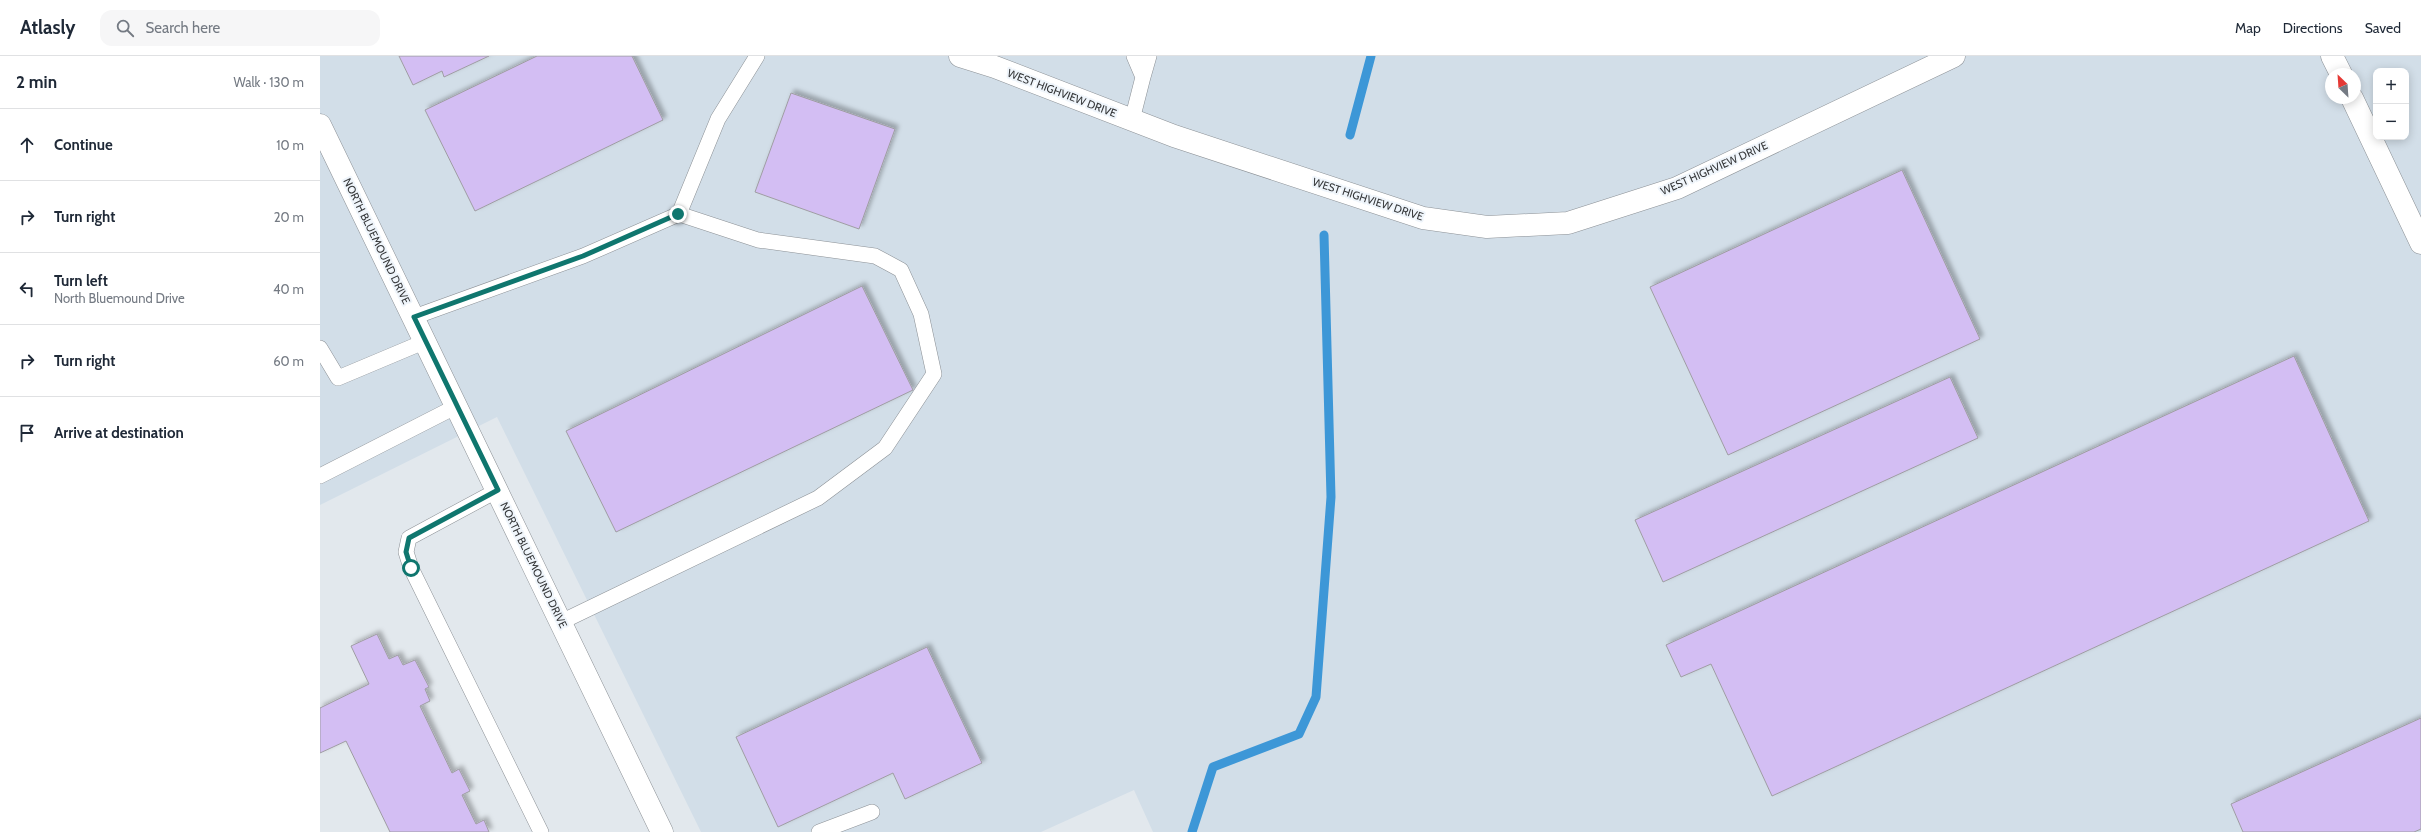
<!DOCTYPE html>
<html lang="en">
<head>
<meta charset="utf-8">
<style>
	body { margin:0; font-family:Cabin,sans-serif; background:#f6f6f7; color:#1f2937 }
	.controls { position:absolute; right:12px; top:12px; display:grid; overflow:hidden; border-radius:8px; box-shadow:0 2px 10px #0003 }
	.controls button { width:36px; height:36px; display:grid; place-items:center; padding:0; border:0; border-bottom:1px solid #e0e1e3; background:#fff; color:#1f2937; font:20px sans-serif }
	.compass { position:absolute; left:2005px; top:12px; width:36px; height:36px; border-radius:50%; background:#fff; box-shadow:0 2px 10px #0003; rotate:335deg }
	.stop { position:absolute; width:12px; height:12px; margin:-9px; border:3px solid #0f766e; border-radius:50%; background:#fff }
	.stop.end { background:#0f766e; border-color:#fff; box-shadow:0 1px 4px #0008 }
	.list { margin:0; padding:0; list-style:none }
	h2 { display:flex; justify-content:space-between; align-items:center; height:52px; margin:0; padding:0 16px; font-size:17px }
	h2 small { font-size:13px; font-weight:400; color:#747a83 }
	.list li { display:grid; grid-template-columns:26px 1fr auto; gap:12px; align-items:center; box-sizing:border-box; height:72px; padding:0 16px; border-top:1px solid #e0e1e3 }
	.list b { display:block; font-size:15px; white-space:nowrap }
	.list p { margin:0; font-size:13px; white-space:nowrap; color:#747a83 }
	.list em { font-size:13px; font-style:normal; color:#747a83 }
	.icon { flex:none; width:22px; height:22px; fill:none; stroke:currentColor; stroke-width:2; stroke-linecap:round; stroke-linejoin:round }
	.map { position:relative; flex:none; width:2101px; height:776px; overflow:hidden }
	header { display:flex; align-items:center; gap:24px; box-sizing:border-box; height:56px; padding:0 20px; background:#fff; border-bottom:1px solid #e0e1e3 }
	header strong { font-size:19px }
	nav { display:flex; gap:22px; margin-inline-start:auto; font-size:14px }
	.search { width:280px; height:36px; background:#f6f6f7; display:flex; align-items:center; gap:10px; box-sizing:border-box; padding:0 14px; border-radius:12px; color:#747a83; font-size:15px }
	main { display:flex }
	aside { flex:1; background:#fff }
	.map>svg:first-child { display:block }
	.built { fill:#d2dee8; fill-rule:evenodd }
	.lines { fill:none; stroke-linecap:round; stroke-linejoin:round }
	.stream { stroke:#3d97d7; stroke-width:9 }
	.building { fill:#d3bef3; stroke:#9f9da3; filter:url(#shadow) }
	.lane-casing { stroke:#8c9196; stroke-width:16 }
	.street-casing { stroke:#8c9196; stroke-width:23 }
	.secondary-casing { stroke:#8c9196; stroke-width:23 }
	.lane { stroke:#fff; stroke-width:15 }
	.street { stroke:#fff; stroke-width:22 }
	.secondary { stroke:#fff; stroke-width:22 }
	.route { stroke:#0f766e; stroke-width:5 }
	.labels { text-anchor:middle; dominant-baseline:central; stroke-width:4; stroke-linejoin:round; paint-order:stroke }
	.street-label { font-size:11px; fill:#353739; stroke:#eff5fb }
</style>
</head>
<body>
<header>
<strong>Atlasly</strong>
<div class="search"><svg class="icon" aria-label="search" viewBox="0 0 24 24"><circle cx="10" cy="10" r="6"/><path d="M15 15l6 6"/></svg>Search here</div>
<nav><a>Map</a><a>Directions</a><a>Saved</a></nav>
</header>
<main>
<aside>
<h2>2 min<small>Walk · 130 m</small></h2>
<ul class="list">
<li><svg class="icon" aria-label="ahead" viewBox="0 0 24 24"><path d="M12 20V5M6 11l6-6 6 6"/></svg><div><b>Continue</b></div><em>10 m</em></li>
<li><svg class="icon" aria-label="right" viewBox="0 0 24 24"><path d="M7 20v-9h11M14 6l5 5-5 5"/></svg><div><b>Turn right</b></div><em>20 m</em></li>
<li><svg class="icon" aria-label="left" viewBox="0 0 24 24"><path d="M17 20v-9H6M10 6l-5 5 5 5"/></svg><div><b>Turn left</b><p>North Bluemound Drive</p></div><em>40 m</em></li>
<li><svg class="icon" aria-label="right" viewBox="0 0 24 24"><path d="M7 20v-9h11M14 6l5 5-5 5"/></svg><div><b>Turn right</b></div><em>60 m</em></li>
<li><svg class="icon" aria-label="arrive" viewBox="0 0 24 24"><path d="M6 21V4h12l-3 4 3 4H6"/></svg><div><b>Arrive at destination</b></div></li>
</ul>
</aside>
<div class="map">
<svg width="2101" height="776" viewBox="0 0 2101 776">
	<defs>
		<filter id="shadow"><feDropShadow dx="3.5" dy="-3.5" stdDeviation="2" flood-color="#0004"/></filter>
	</defs>
	<rect width="100%" height="100%" fill="#e2e8ed"/>
	<path class="built" d="M 0,0 L 2101,0 L 2101,776 L 833,776 L 814,734 L 721,776 L 381,776 L 177,361 L 0,449 ZM 2056,15 L 2086,15 L 2086,81 L 2056,81 ZM 2011,18 L 2035,18 L 2035,42 L 2011,42 Z"/>
	<g class="lines">
		<path class="stream" d="M 1030,79 L 1051,0
			M 872,776 L 893,711 L 979,678 L 996,641 L 1011,441 L 1004,179"/>
	</g>
	<path class="building" d="M 79,0 L 169,0 L 124,21 L 122,15 L 93,29 Z
		M 217,0 L 312,0 L 343,64 L 155,155 L 105,54 Z
		M 471,37 L 575,73 L 539,173 L 435,136 Z
		M 1582,114 L 1660,283 L 1408,399 L 1330,231 Z
		M 542,230 L 593,334 L 296,476 L 246,375 Z
		M 1974,300 L 2049,465 L 1452,740 L 1391,608 L 1361,621 L 1346,589 Z
		M 1630,321 L 1658,382 L 1343,526 L 1315,464 Z
		M 57,578 L 69,603 L 78,599 L 83,609 L 95,604 L 109,631 L 105,633 L 110,645 L 100,650 L 132,717 L 139,713 L 150,735 L 142,739 L 156,768 L 164,764 L 169,776 L 70,776 L 26,685 L 0,697 L 0,652 L 49,628 L 31,590 Z
		M 607,591 L 662,707 L 585,743 L 573,717 L 458,771 L 416,681 Z
		M 2101,662 L 2101,773 L 2094,776 L 1923,776 L 1911,748 Z"/>
	<g class="lines">
		<defs>
			<path id="lane" d="M 823,21 L 829,0
				M 812,64 L 823,21 L 814,0
				M 94,261 L 263,200 L 359,158 L 398,63 L 437,0
				M 0,292 L 18,322 L 106,285
				M 0,420 L 137,350
				M 178,434 L 89,482 L 86,496 L 91,512 L 221,776
				M 241,566 L 498,442 L 565,392 L 614,318 L 601,258 L 581,214 L 555,200 L 438,184 L 359,158
				M 499,776 L 552,756"/>
			<path id="street" d="M 640,0 L 675,11 L 854,80 L 1103,162 L 1167,171 L 1248,167 L 1357,132 L 1634,0
				M 2012,0 L 2021,18
				M 2032,42 L 2101,187"/>
			<path id="secondary" d="M 0,69 L 342,776"/>
		</defs>
		<use href="#lane" class="lane-casing"/>
		<use href="#street" class="street-casing"/>
		<use href="#secondary" class="secondary-casing"/>
		<use href="#lane" class="lane"/>
		<use href="#street" class="street"/>
		<use href="#secondary" class="secondary"/>
	</g>
	<g class="lines">
		<path class="route" d="M 91,512 L 86,496 L 89,482 L 178,434 L 94,261 L 263,200 L 358,158"/>
	</g>
	<g class="labels">
		<g class="street-label">
			<text transform="translate(742 37) rotate(21)">WEST HIGHVIEW DRIVE</text>
			<text transform="translate(1394 112) rotate(-24)">WEST HIGHVIEW DRIVE</text>
			<text transform="translate(1048 143) rotate(18)">WEST HIGHVIEW DRIVE</text>
			<text transform="translate(57 185) rotate(64)">NORTH BLUEMOUND DRIVE</text>
			<text transform="translate(214 509) rotate(64)">NORTH BLUEMOUND DRIVE</text>
		</g>
	</g>
</svg>
<div class="controls">
<button>+</button>
<button>−</button>
</div>
<svg class="compass" viewBox="-18 -18 36 36"><path d="M0-13l5 13h-10z" fill="#e53935"/><path d="M0 13l5-13h-10z" fill="#747a83"/></svg>
<div class="stop" style="left:91px;top:512px"></div>
<div class="stop end" style="left:358px;top:158px"></div>
</div>
</main>
</body>
</html>
